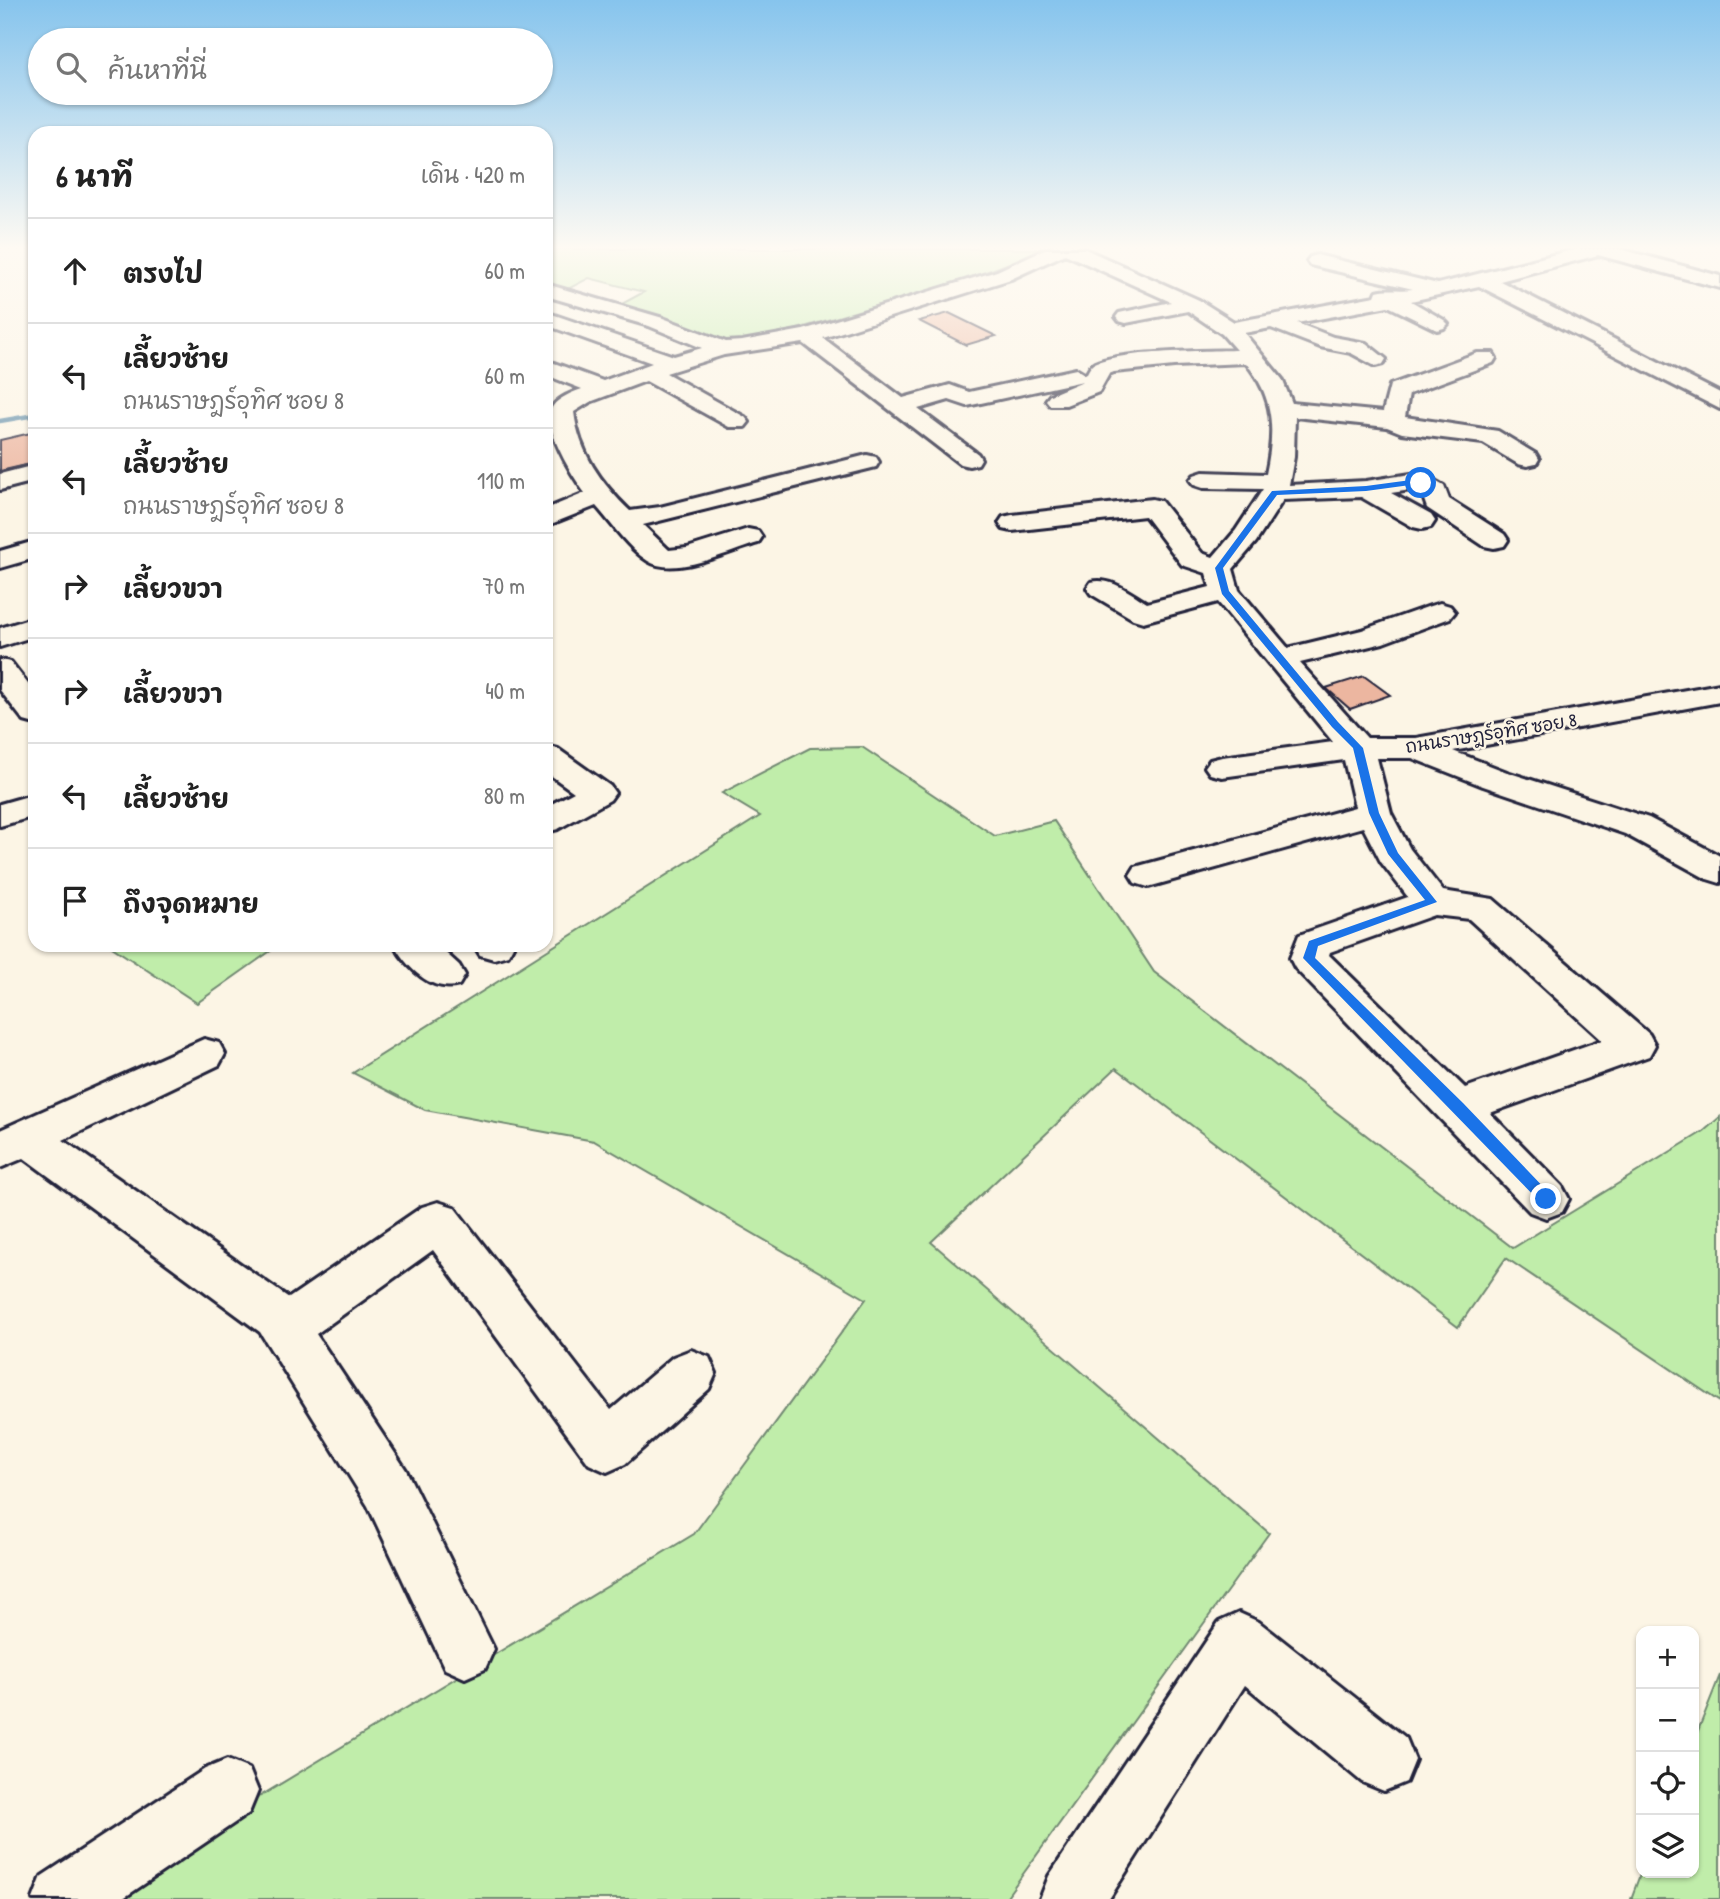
<!DOCTYPE html>
<html lang="th">
<head>
<meta charset="utf-8">
<style>
	body { margin:0; font-family:"Patrick Hand","Playpen Sans Thai",sans-serif; background:#f6f6f6; color:#222 }
	.controls { position:absolute; right:21px; bottom:21px; display:grid; overflow:hidden; border-radius:14px; box-shadow:0 2px 5px #0004 }
	.controls button { width:63px; height:63px; display:grid; place-items:center; padding:0; border:0; border-bottom:2px solid #e0e0e0; background:#fff; color:#222; font:35px sans-serif }
	.stop { position:absolute; width:21px; height:21px; margin:-16px; border:5px solid #1a73e8; border-radius:50%; background:#fff }
	.stop.end { background:#1a73e8; border-color:#fff; box-shadow:0 2px 7px #0008 }
	.list { margin:0; padding:0; list-style:none }
	h2 { display:flex; justify-content:space-between; align-items:center; height:91px; margin:0; padding:0 28px; font-size:30px }
	h2 small { font-size:23px; font-weight:400; color:#767676 }
	.list li { display:grid; grid-template-columns:46px 1fr auto; gap:21px; align-items:center; box-sizing:border-box; height:105px; padding:0 28px; border-top:2px solid #e0e0e0 }
	.list b { display:block; font-size:26px; white-space:nowrap }
	.list p { margin:0; font-size:23px; white-space:nowrap; color:#767676 }
	.list em { font-size:23px; font-style:normal; color:#767676 }
	.icon { flex:none; width:38px; height:38px; fill:none; stroke:currentColor; stroke-width:2; stroke-linecap:round; stroke-linejoin:round }
	.map { position:relative; flex:none; width:1720px; height:1899px; overflow:hidden }
	.search { position:absolute; background:#fff; box-shadow:0 2px 5px #0004; left:28px; top:28px; width:525px; height:77px; display:flex; align-items:center; gap:18px; box-sizing:border-box; padding:0 24px; border-radius:38px; color:#767676; font-size:26px }
	.panel { position:absolute; background:#fff; box-shadow:0 2px 5px #0004; left:28px; top:126px; width:525px; height:826px; border-radius:21px }
	.map>svg:first-child { display:block }
	.green { fill:#c0edaa; stroke:#718872; stroke-width:2 }
	.lines { fill:none; stroke-linecap:round; stroke-linejoin:round }
	.stream { stroke:#6691ab; stroke-width:4.5 }
	.building { fill:#ecb6a0; stroke:#22223b; stroke-width:2 }
	.minor-casing { stroke:#22223b; stroke-width:6 }
	.minor { fill:#fcf5e5; fill-rule:evenodd }
	.route { fill:#1a73e8 }
	.labels { text-anchor:middle; dominant-baseline:central; stroke-width:5; stroke-linejoin:round; paint-order:stroke }
	.far-street-label { font-size:18px; fill:#22223b; stroke:#fcf5e5 }
</style>
</head>
<body>
<div class="map">
<svg width="1720" height="1899" viewBox="0 0 1720 1899">
	<rect width="100%" height="100%" fill="#fcf5e5"/>
	<filter id="ink" filterUnits="userSpaceOnUse"><feTurbulence type="fractalNoise" baseFrequency=".0143" numOctaves="2"/><feDisplacementMap in="SourceGraphic" scale="14" xChannelSelector="R" yChannelSelector="G"/><feConvolveMatrix kernelMatrix="1 2 1 2 8 2 1 2 1" color-interpolation-filters="sRGB"/></filter>
	<g filter="url(#ink)">
		<path class="green" d="M 546,249 L 1043,249 C 976,279 905,297 834,318 C 810,325 760,342 735,342 C 704,342 649,316 618,306 L 644,292 L 589,278 L 564,291 L 546,287 Z
			M 862,747 L 995,836 L 1054,821 L 1154,972 L 1513,1248 L 1704,1131 L 1720,1117 L 1720,1402 L 1506,1258 L 1458,1327 L 1116,1068 L 931,1242 L 1269,1533 L 1005,1899 L 90,1899 L 694,1534 L 866,1299 L 594,1141 L 425,1110 L 353,1073 L 760,816 L 722,793 L 810,748 Z
			M 109,945 L 279,945 L 197,1003 Z
			M 1720,1675 L 1720,1899 L 1631,1899 L 1641,1872 L 1694,1873 L 1694,1741 Z"/>
		<g class="lines">
			<path class="stream" d="M 0,421 L 35,415"/>
		</g>
		<path class="building" d="M 949,313 L 996,336 L 966,345 L 919,321 Z
			M 35,432 L 35,463 L 0,471 L 0,440 Z
			M 1364,676 L 1390,695 L 1350,709 L 1326,688 Z"/>
		<g class="lines">
			<defs>
				<path id="minor" d="M 1045,249 L 1085,249 L 1199,300 L 1234,322 L 1375,296 L 1377,291 C 1388,288 1400,291 1413,289 L 1310,265 L 1307,261 L 1310,257 L 1317,255 L 1438,284 L 1576,249 L 1620,249 L 1720,276 L 1720,288 L 1598,255 L 1500,281 L 1720,393 L 1720,409 L 1479,286 L 1411,301 L 1444,320 L 1448,324 L 1444,328 L 1437,330 L 1388,306 L 1297,323 L 1333,337 L 1366,343 L 1386,359 L 1383,364 L 1375,366 L 1351,353 L 1320,347 L 1271,328 L 1244,333 L 1282,379 L 1292,403 L 1383,412 L 1390,385 L 1477,353 L 1493,353 L 1496,358 L 1493,363 L 1409,394 L 1405,417 L 1498,431 L 1536,454 L 1539,459 L 1536,464 L 1527,466 L 1518,464 L 1483,443 L 1402,433 L 1387,427 L 1295,417 L 1294,457 L 1289,485 L 1366,481 L 1411,474 L 1430,478 L 1444,486 L 1449,499 L 1504,534 L 1508,540 L 1504,546 L 1494,548 L 1484,546 L 1427,508 L 1422,494 L 1411,490 L 1391,493 L 1431,515 L 1435,521 L 1431,527 L 1422,529 L 1413,527 L 1361,497 L 1283,500 L 1256,542 L 1233,569 L 1239,590 L 1288,648 L 1362,630 L 1430,606 L 1440,603 L 1450,606 L 1455,612 L 1450,618 L 1383,643 L 1300,663 L 1367,738 L 1416,738 L 1720,684 L 1720,702 L 1453,751 L 1507,772 L 1649,818 L 1720,856 L 1720,883 L 1707,879 L 1625,834 L 1483,786 L 1412,758 L 1377,758 L 1391,813 L 1410,849 L 1443,891 L 1493,899 L 1649,1034 L 1655,1045 L 1649,1056 L 1490,1113 L 1562,1186 L 1569,1199 L 1562,1212 L 1546,1218 L 1530,1212 L 1295,968 L 1290,958 L 1299,935 L 1408,897 L 1381,862 L 1363,827 L 1148,887 L 1135,883 L 1130,875 L 1135,867 L 1355,807 L 1344,760 L 1222,777 L 1210,774 L 1205,767 L 1210,760 L 1222,757 L 1333,742 L 1218,602 L 1143,622 L 1133,619 L 1091,594 L 1087,588 L 1091,582 C 1112,577 1130,593 1147,603 L 1210,587 L 1206,573 L 1182,565 L 1145,516 L 1012,531 L 1003,529 L 999,523 L 1003,517 L 1012,515 L 1152,499 L 1161,501 L 1202,553 L 1213,557 L 1236,530 L 1263,489 L 1203,488 L 1194,485 L 1190,480 L 1194,475 L 1203,472 L 1266,474 C 1275,431 1275,398 1246,363 L 1174,366 L 1114,372 L 1109,374 L 1099,392 L 1066,405 L 1050,405 L 1046,400 L 1050,395 L 1083,381 L 967,406 L 949,400 L 918,409 L 978,454 L 981,459 L 978,464 L 969,466 L 960,464 L 803,343 L 724,355 L 666,373 L 745,417 L 749,422 L 745,427 L 729,427 L 646,381 L 590,402 L 574,412 C 579,453 601,483 630,511 L 660,507 L 867,455 L 876,457 L 879,462 L 876,467 L 643,525 L 669,550 L 687,548 L 748,529 L 758,531 L 762,537 L 758,543 C 730,551 675,578 648,561 C 629,549 612,524 596,506 L 546,526 L 546,509 L 585,493 C 574,478 539,423 553,406 C 558,398 573,392 582,389 L 546,375 L 546,360 L 603,381 L 652,363 L 546,325 L 546,312 L 674,356 L 702,348 L 649,326 L 546,296 L 546,284 L 663,318 L 726,342 L 742,341 L 803,330 L 997,271 ZM 1065,254 L 1171,302 L 1119,313 L 1116,317 L 1119,321 L 1126,323 L 1188,311 L 1222,334 L 1236,350 C 1210,351 1109,351 1092,365 C 1090,367 1087,373 1086,375 L 1076,369 L 969,392 L 950,385 L 903,398 L 823,338 L 1011,279 ZM 1434,915 L 1469,919 L 1602,1040 L 1465,1088 L 1329,955 L 1330,952 Z
					M 35,465 L 35,481 L 0,490 L 0,474 Z
					M 35,541 L 35,558 L 0,568 L 0,551 Z
					M 35,617 L 35,636 L 0,647 L 0,628 Z
					M 0,660 L 11,662 L 35,693 L 35,724 L 24,721 L 0,690 Z
					M 546,746 L 558,749 L 610,786 L 615,793 L 610,800 L 558,829 L 546,832 L 546,807 L 574,792 L 546,772 Z
					M 35,794 L 35,816 L 0,826 L 0,804 Z
					M 394,945 L 437,945 L 459,965 L 465,975 L 459,985 C 431,993 408,968 394,945 Z
					M 474,945 L 513,945 L 513,946 L 508,955 L 494,959 L 480,955 Z
					M 204,1039 L 219,1043 L 225,1054 L 219,1065 L 63,1140 L 289,1298 L 422,1207 L 438,1202 L 454,1207 L 611,1410 L 673,1357 L 691,1350 L 709,1357 L 716,1373 L 709,1389 L 625,1464 L 607,1472 L 589,1464 L 433,1250 L 316,1334 L 406,1470 L 494,1649 L 485,1669 L 465,1678 L 445,1669 L 368,1506 L 260,1332 L 24,1158 L 0,1168 L 0,1130 Z
					M 1239,1613 L 1259,1622 L 1406,1738 L 1415,1760 L 1406,1782 L 1384,1791 L 1362,1782 L 1245,1685 L 1109,1899 L 1040,1899 L 1049,1876 L 1219,1622 Z
					M 227,1760 L 249,1769 L 258,1791 L 249,1813 L 122,1899 L 33,1899 L 42,1876 L 205,1769 Z"/>
			</defs>
			<use href="#minor" class="minor-casing"/>
			<use href="#minor" class="minor"/>
		</g>
	</g>
	<linearGradient id="sky" x2="0" y2="1"><stop stop-color="#86c4ed"/><stop offset="0.48" stop-color="#fefaf3"/><stop offset="1" stop-color="#fefaf3" stop-opacity="0"/></linearGradient>
	<rect width="1720" height="515" fill="url(#sky)"/>
	<path class="route" d="M 1411,480 L 1425,483 L 1366,491 L 1277,495 L 1223,568 L 1229,591 L 1338,722 L 1363,748 L 1379,813 L 1398,853 L 1437,902 L 1318,946 L 1315,958 L 1463,1103 L 1551,1195 L 1553,1199 L 1546,1204 L 1541,1203 L 1303,958 L 1309,941 L 1425,900 L 1388,854 L 1369,813 L 1353,748 L 1332,727 L 1222,594 L 1215,568 L 1272,491 L 1366,486 Z"/>
	<g class="labels">
		<g class="far-street-label">
			<text transform="translate(1491 733) rotate(-9)">ถนนราษฎร์อุทิศ ซอย 8</text>
		</g>
	</g>
</svg>
<div class="controls">
<button>+</button>
<button>−</button>
<button><svg class="icon" aria-label="locate" viewBox="0 0 24 24"><circle cx="12" cy="12" r="6"/><path d="M12 2v4M12 18v4M2 12h4M18 12h4"/></svg></button>
<button><svg class="icon" aria-label="layers" viewBox="0 0 24 24"><path d="M12 4l9 5-9 5-9-5zM3 14l9 5 9-5"/></svg></button>
</div>
<div class="stop" style="left:1421px;top:483px"></div>
<div class="stop end" style="left:1546px;top:1199px"></div>
<div class="search"><svg class="icon" aria-label="search" viewBox="0 0 24 24"><circle cx="10" cy="10" r="6"/><path d="M15 15l6 6"/></svg>ค้นหาที่นี่</div>
<section class="panel">
<h2>6 นาที<small>เดิน · 420 m</small></h2>
<ul class="list">
<li><svg class="icon" aria-label="ahead" viewBox="0 0 24 24"><path d="M12 20V5M6 11l6-6 6 6"/></svg><div><b>ตรงไป</b></div><em>60 m</em></li>
<li><svg class="icon" aria-label="left" viewBox="0 0 24 24"><path d="M17 20v-9H6M10 6l-5 5 5 5"/></svg><div><b>เลี้ยวซ้าย</b><p>ถนนราษฎร์อุทิศ ซอย 8</p></div><em>60 m</em></li>
<li><svg class="icon" aria-label="left" viewBox="0 0 24 24"><path d="M17 20v-9H6M10 6l-5 5 5 5"/></svg><div><b>เลี้ยวซ้าย</b><p>ถนนราษฎร์อุทิศ ซอย 8</p></div><em>110 m</em></li>
<li><svg class="icon" aria-label="right" viewBox="0 0 24 24"><path d="M7 20v-9h11M14 6l5 5-5 5"/></svg><div><b>เลี้ยวขวา</b></div><em>70 m</em></li>
<li><svg class="icon" aria-label="right" viewBox="0 0 24 24"><path d="M7 20v-9h11M14 6l5 5-5 5"/></svg><div><b>เลี้ยวขวา</b></div><em>40 m</em></li>
<li><svg class="icon" aria-label="left" viewBox="0 0 24 24"><path d="M17 20v-9H6M10 6l-5 5 5 5"/></svg><div><b>เลี้ยวซ้าย</b></div><em>80 m</em></li>
<li><svg class="icon" aria-label="arrive" viewBox="0 0 24 24"><path d="M6 21V4h12l-3 4 3 4H6"/></svg><div><b>ถึงจุดหมาย</b></div></li>
</ul>
</section>
</div>
</body>
</html>
